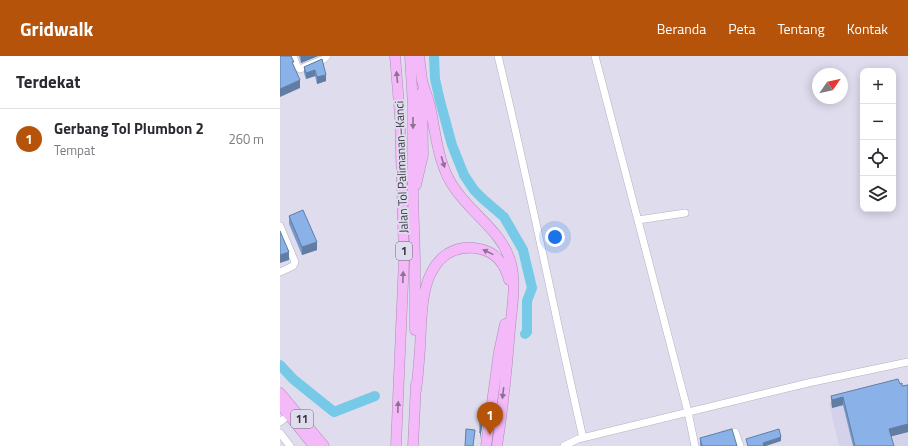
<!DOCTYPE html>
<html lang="id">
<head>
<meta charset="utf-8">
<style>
	body { margin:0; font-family:"Titillium Web",sans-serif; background:#f2f2f3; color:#2b2b33 }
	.controls { position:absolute; right:12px; top:12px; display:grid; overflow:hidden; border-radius:8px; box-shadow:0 2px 10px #0003 }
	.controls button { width:36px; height:36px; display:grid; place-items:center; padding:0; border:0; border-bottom:1px solid #e1e1e2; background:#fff; color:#2b2b33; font:20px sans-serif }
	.compass { position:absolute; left:532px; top:12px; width:36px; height:36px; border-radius:50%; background:#fff; box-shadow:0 2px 10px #0003; rotate:56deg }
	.you { position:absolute; left:275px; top:181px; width:14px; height:14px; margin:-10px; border:3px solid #fff; border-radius:50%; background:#1a73e8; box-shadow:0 0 0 6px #1a73e833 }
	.badge { display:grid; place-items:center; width:26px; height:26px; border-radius:50%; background:#b45309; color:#fff; font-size:13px; font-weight:700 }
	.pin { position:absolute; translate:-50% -33px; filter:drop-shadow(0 1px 2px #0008) }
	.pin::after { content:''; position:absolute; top:21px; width:14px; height:12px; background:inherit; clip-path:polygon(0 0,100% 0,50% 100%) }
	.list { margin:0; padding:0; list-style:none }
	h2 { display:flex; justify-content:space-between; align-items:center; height:52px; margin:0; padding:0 16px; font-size:17px }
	h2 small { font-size:13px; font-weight:400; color:#7c7c81 }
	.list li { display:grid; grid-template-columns:26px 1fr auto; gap:12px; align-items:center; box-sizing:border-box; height:60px; padding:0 16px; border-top:1px solid #e1e1e2 }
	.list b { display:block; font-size:15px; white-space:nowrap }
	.list p { margin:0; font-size:13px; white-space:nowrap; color:#7c7c81 }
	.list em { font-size:13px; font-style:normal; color:#7c7c81 }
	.icon { flex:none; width:22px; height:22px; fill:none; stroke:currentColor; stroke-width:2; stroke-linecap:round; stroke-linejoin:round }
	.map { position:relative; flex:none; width:628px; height:390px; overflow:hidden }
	header { display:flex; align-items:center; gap:24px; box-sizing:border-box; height:56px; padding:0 20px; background:#b45309; color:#fff }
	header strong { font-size:19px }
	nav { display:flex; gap:22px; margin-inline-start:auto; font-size:14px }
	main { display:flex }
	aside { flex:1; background:#fff }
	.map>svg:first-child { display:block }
	.built { fill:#d4d2ea }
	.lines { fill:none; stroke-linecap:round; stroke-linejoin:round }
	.river { stroke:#77cae7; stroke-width:10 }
	.minor-casing { stroke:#b3b2c2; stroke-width:8 }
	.highway-casing { stroke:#b18bb7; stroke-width:11 }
	.minor { stroke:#fff; stroke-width:7 }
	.highway { stroke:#f3b9f8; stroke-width:10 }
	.wall { fill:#7799c8 }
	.shaded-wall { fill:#617da3 }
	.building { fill:#8ab2e9; stroke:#617da3 }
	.oneway { fill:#8c7191 }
	.labels { text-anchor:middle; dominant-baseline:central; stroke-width:4; stroke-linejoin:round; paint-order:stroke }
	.shield { fill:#dedced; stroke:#696872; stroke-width:1 }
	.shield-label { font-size:11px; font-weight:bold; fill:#37363d }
	.street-label { font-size:12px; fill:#37363d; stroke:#dedced }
</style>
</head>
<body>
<header>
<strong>Gridwalk</strong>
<nav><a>Beranda</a><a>Peta</a><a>Tentang</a><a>Kontak</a></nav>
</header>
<main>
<aside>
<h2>Terdekat<small></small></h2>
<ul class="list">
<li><span class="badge">1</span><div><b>Gerbang Tol Plumbon 2</b><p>Tempat</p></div><em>260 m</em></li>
</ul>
</aside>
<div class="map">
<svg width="628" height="390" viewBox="0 0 628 390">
	<rect width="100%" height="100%" fill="#dedced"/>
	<path class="built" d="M 621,330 L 628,334 L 628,390 L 559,390 L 549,347 Z"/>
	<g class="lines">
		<path class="river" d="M 154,0 L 155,23 L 160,45 L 172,89 L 184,119 L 194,134 L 203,143 L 224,161 L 243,194 L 252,232 L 247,245 L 247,276 L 245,278
			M 0,309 L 13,323 L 54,356 L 95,340"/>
		<defs>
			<path id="minor" d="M 13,0 L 17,10 L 20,13 L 44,3 L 47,0
				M 218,0 C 249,127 274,255 303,382
				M 315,0 L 408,356 L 415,390
				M 358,164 L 405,157
				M 0,170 L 15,206 L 13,210 L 0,216
				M 0,366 L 9,359
				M 0,377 L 10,390
				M 445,378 L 455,376 L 460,390
				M 284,390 L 298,383 L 528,327 L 628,306"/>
			<path id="highway" d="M 115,0 L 120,60 L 124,203 L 116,390
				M 130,0 L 133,50 L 133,139 L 135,204 L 135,274
				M 139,0 C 140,8 141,16 142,24 C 144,33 148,41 150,50 C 156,78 158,110 175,133 C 192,158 221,175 230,204 C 237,226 232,250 230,273 C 227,312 223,351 217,390
				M 136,129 L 143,99 L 142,36
				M 136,335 C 138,321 139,306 140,292 C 142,262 139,217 167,198 C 177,192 188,190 200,193 C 216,196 225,209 229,224
				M 0,337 L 44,390
				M 0,348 L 34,390
				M 133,390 L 136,328
				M 206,390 L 219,296 L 225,268"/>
		</defs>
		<use href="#minor" class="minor-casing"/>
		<use href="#highway" class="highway-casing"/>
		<use href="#minor" class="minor"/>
		<use href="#highway" class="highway"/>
	</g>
	<path class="wall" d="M 19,0 L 38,0 L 21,7 Z
		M 42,3 L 46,25 L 37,28 L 35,20 L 26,23 L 24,17 L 24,11 Z
		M 9,160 L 37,194 L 22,199 L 9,168 Z
		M 620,328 L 622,330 L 628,329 L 628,378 L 628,376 L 611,380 L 614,390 L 573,390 L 563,349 L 552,352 L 551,347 L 551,340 Z
		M 420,382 L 457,390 L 420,390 Z"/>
	<path class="shaded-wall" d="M 21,0 L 38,0 L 21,7 Z
		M 35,14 L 35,20 L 26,23 L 26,17 Z
		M 46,19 L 46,25 L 37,28 L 37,21 Z
		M 20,24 L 20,32 L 0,41 L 0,33 Z
		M 37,186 L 37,194 L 22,199 L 22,191 Z
		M 9,196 L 9,204 L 0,207 L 0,199 Z
		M 563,341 L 563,349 L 552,352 L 552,344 Z
		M 202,366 L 202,372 L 200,383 L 200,377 Z
		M 628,368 L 628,376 L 609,381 L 609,373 Z
		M 501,381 L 501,385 L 486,390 L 483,390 L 483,387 Z"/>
	<path class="building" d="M 0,0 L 11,0 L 14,6 L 12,6 L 20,24 L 0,33 Z
		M 42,3 L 46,19 L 37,21 L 35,14 L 26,17 L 24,11 Z
		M 23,154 L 37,186 L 22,191 L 9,160 Z
		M 0,175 L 9,196 L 0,199 Z
		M 618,323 L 620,328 L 622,327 L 622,330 L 628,329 L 628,370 L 628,368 L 609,373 L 614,390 L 575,390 L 563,341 L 552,344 L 551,340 Z
		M 200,366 L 202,366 L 200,377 Z
		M 186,373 L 195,374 L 193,390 L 185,390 Z
		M 452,373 L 457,390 L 422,390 L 420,382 Z
		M 499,373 L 501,381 L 483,387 L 484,390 L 468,390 L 466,383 Z"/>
	<defs><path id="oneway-solid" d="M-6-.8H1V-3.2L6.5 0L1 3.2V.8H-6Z"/></defs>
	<g class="oneway">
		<use href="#oneway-solid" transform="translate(117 21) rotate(-95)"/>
		<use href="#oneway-solid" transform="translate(133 67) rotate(90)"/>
		<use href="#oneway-solid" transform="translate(163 106) rotate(73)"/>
		<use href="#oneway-solid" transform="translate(208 196) rotate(-154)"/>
		<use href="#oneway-solid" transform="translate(123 221) rotate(-88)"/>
		<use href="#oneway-solid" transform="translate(223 337) rotate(97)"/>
		<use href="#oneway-solid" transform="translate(118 351) rotate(-88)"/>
	</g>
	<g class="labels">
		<g class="shield">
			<rect x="116" y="186" width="16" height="18" rx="3"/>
			<rect x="11" y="354" width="22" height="18" rx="3"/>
		</g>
		<g class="shield-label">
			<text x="124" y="195">1</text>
			<text x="22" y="363">11</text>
		</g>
		<g class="street-label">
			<text transform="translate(121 111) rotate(-92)">Jalan Tol Palimanan–Kanci</text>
		</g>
	</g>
</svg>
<div class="controls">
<button>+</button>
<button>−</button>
<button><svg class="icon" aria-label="locate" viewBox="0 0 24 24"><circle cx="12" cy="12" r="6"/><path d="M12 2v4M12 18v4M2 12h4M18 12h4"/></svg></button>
<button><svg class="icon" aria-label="layers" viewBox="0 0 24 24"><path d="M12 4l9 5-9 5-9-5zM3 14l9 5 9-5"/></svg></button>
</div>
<svg class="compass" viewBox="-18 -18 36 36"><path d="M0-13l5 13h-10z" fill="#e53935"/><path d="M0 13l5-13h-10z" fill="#7c7c81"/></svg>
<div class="you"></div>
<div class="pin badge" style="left:210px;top:379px">1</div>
</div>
</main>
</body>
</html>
